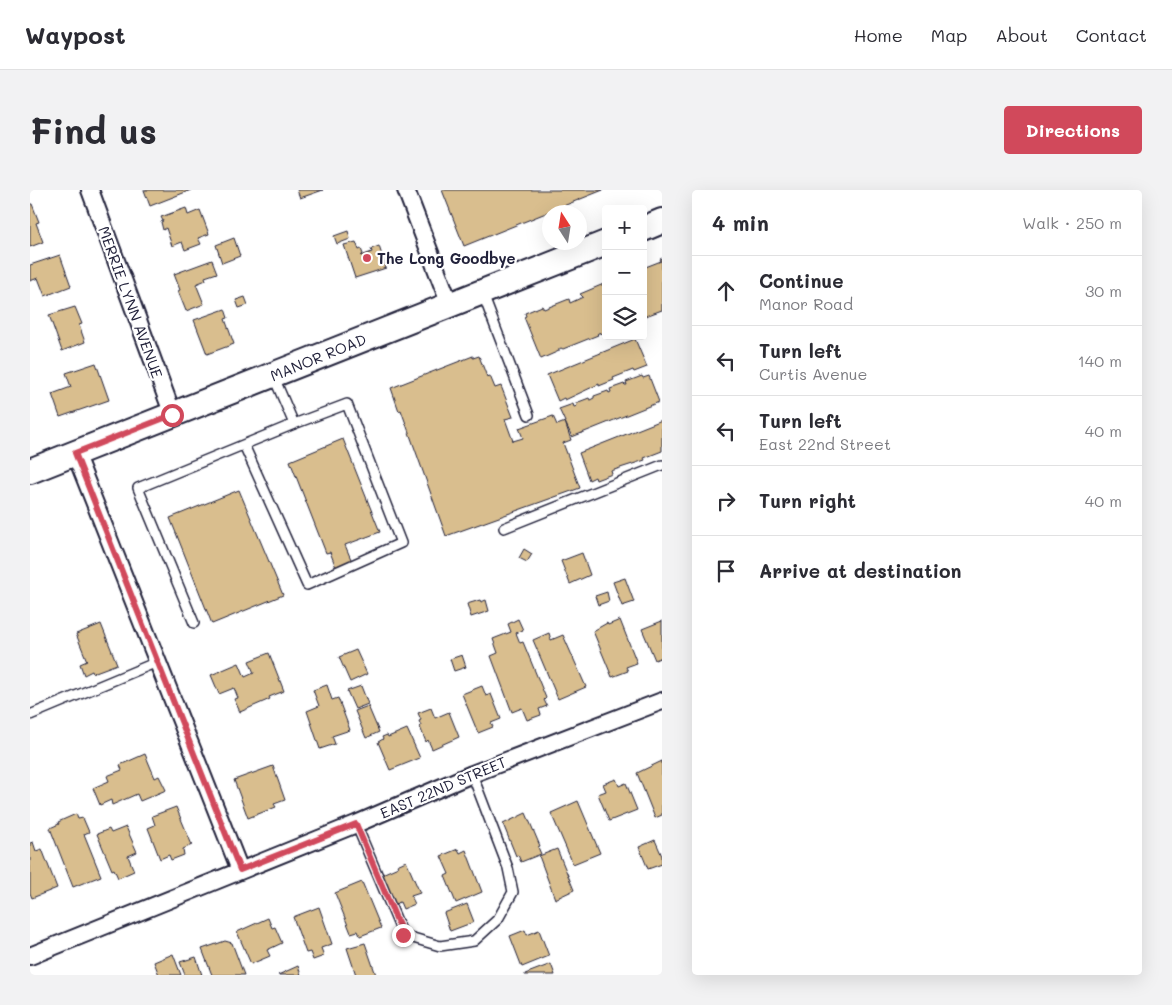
<!DOCTYPE html>
<html lang="en">
<head>
<meta charset="utf-8">
<style>
	body { margin:0; font-family:Mali,sans-serif; background:#f2f2f3; color:#2b2b33 }
	.controls { position:absolute; right:15px; top:15px; display:grid; overflow:hidden; border-radius:5px; box-shadow:0 5px 20px #0002 }
	.controls button { width:45px; height:45px; display:grid; place-items:center; padding:0; border:0; border-bottom:1px solid #e1e1e2; background:#fff; color:#2b2b33; font:25px sans-serif }
	.compass { position:absolute; left:512px; top:15px; width:45px; height:45px; border-radius:50%; background:#fff; box-shadow:0 5px 20px #0002; rotate:348deg }
	.stop { position:absolute; width:15px; height:15px; margin:-11px; border:4px solid #d1495b; border-radius:50%; background:#fff }
	.stop.end { background:#d1495b; border-color:#fff; box-shadow:0 1px 5px #0008 }
	.list { margin:0; padding:0; list-style:none }
	h2 { display:flex; justify-content:space-between; align-items:center; height:65px; margin:0; padding:0 20px; font-size:21px }
	h2 small { font-size:16px; font-weight:400; color:#7c7c81 }
	.list li { display:grid; grid-template-columns:32px 1fr auto; gap:15px; align-items:center; box-sizing:border-box; height:70px; padding:0 20px; border-top:1px solid #e1e1e2 }
	.list b { display:block; font-size:19px; white-space:nowrap }
	.list p { margin:0; font-size:16px; white-space:nowrap; color:#7c7c81 }
	.list em { font-size:16px; font-style:normal; color:#7c7c81 }
	.icon { flex:none; width:28px; height:28px; fill:none; stroke:currentColor; stroke-width:2; stroke-linecap:round; stroke-linejoin:round }
	.map { position:relative; flex:none; width:632px; height:785px; overflow:hidden; border-radius:5px }
	header { display:flex; align-items:center; gap:30px; box-sizing:border-box; height:70px; padding:0 25px; background:#fff; border-bottom:1px solid #e1e1e2 }
	header strong { font-size:24px }
	nav { display:flex; gap:28px; margin-inline-start:auto; font-size:18px }
	.intro { display:flex; align-items:center; justify-content:space-between; box-sizing:border-box; height:120px; padding:0 30px }
	h1 { margin:0; font-size:35px }
	.button { padding:12px 22px; border-radius:5px; background:#d1495b; color:#fff; font-size:18px; font-weight:700 }
	main { display:flex; gap:30px; padding:0 30px }
	aside { flex:1; background:#fff; border-radius:5px; box-shadow:0 5px 20px #0002 }
	.map>svg:first-child { display:block }
	.building { fill:#d9be8e; stroke:#22223b }
	.lines { fill:none; stroke-linecap:round; stroke-linejoin:round }
	.lane-casing { stroke:#22223b; stroke-width:12 }
	.street-casing { stroke:#22223b; stroke-width:20 }
	.secondary-casing { stroke:#22223b; stroke-width:28 }
	.lane { stroke:#fff; stroke-width:9 }
	.street { stroke:#fff; stroke-width:16 }
	.secondary { stroke:#fff; stroke-width:24 }
	.route { stroke:#d1495b; stroke-width:6 }
	.poi-dot { fill:#d1495b; stroke:#fff; stroke-width:2 }
	.labels { text-anchor:middle; dominant-baseline:central; stroke-width:4.5; stroke-linejoin:round; paint-order:stroke }
	.poi-label { font-size:15px; font-weight:bold; fill:#22223b; stroke:#fff; text-anchor:start }
	.street-label { font-size:15px; fill:#22223b; stroke:#fff }
</style>
</head>
<body>
<header>
<strong>Waypost</strong>
<nav><a>Home</a><a>Map</a><a>About</a><a>Contact</a></nav>
</header>
<div class="intro"><h1>Find us</h1><a class="button">Directions</a></div>
<main>
<div class="map">
<svg width="632" height="785" viewBox="0 0 632 785">
	<rect width="100%" height="100%" fill="#fff"/>
	<filter id="ink" filterUnits="userSpaceOnUse"><feTurbulence type="fractalNoise" baseFrequency=".02" numOctaves="2"/><feDisplacementMap in="SourceGraphic" scale="10" xChannelSelector="R" yChannelSelector="G"/><feConvolveMatrix kernelMatrix="1 2 1 2 8 2 1 2 1" color-interpolation-filters="sRGB"/></filter>
	<g filter="url(#ink)">
		<path class="building" d="M 114,0 L 161,0 L 120,16 Z
			M 267,0 L 293,0 L 270,8 Z
			M 412,0 L 573,0 L 434,56 Z
			M 0,14 L 2,14 L 9,32 L 6,33 L 13,52 L 0,57 Z
			M 156,18 L 158,25 L 170,20 L 179,44 L 168,48 L 171,54 L 155,60 L 152,52 L 142,56 L 136,38 L 133,40 L 131,32 L 133,31 L 131,27 Z
			M 318,41 L 320,49 L 307,54 L 304,46 Z
			M 204,48 L 210,66 L 192,73 L 186,55 Z
			M 326,52 L 329,60 L 331,59 L 333,64 L 331,66 L 342,62 L 341,59 L 349,56 L 356,78 L 325,88 L 314,55 Z
			M 30,65 L 41,96 L 15,106 L 8,88 L 0,91 L 0,75 Z
			M 632,68 L 632,120 L 613,127 L 613,78 L 631,71 L 630,69 Z
			M 182,70 L 187,83 L 175,87 L 176,90 L 166,94 L 174,114 L 156,121 L 148,101 L 150,100 L 144,84 Z
			M 576,93 L 576,142 L 570,144 L 570,142 L 567,144 L 568,145 L 533,159 L 531,158 L 529,159 L 529,161 L 511,169 L 494,127 L 496,126 L 495,123 L 512,116 L 514,119 L 539,109 L 540,113 L 553,107 L 550,104 Z
			M 215,107 L 218,115 L 209,118 L 206,110 Z
			M 45,117 L 52,134 L 49,135 L 55,152 L 32,161 L 19,125 Z
			M 195,119 L 198,128 L 195,129 L 204,154 L 177,164 L 164,130 Z
			M 605,149 L 617,177 L 604,182 L 603,180 L 583,188 L 584,190 L 569,196 L 569,194 L 535,210 L 534,208 L 528,211 L 517,185 Z
			M 443,166 L 443,168 L 449,166 L 457,187 L 460,186 L 465,198 L 471,196 L 483,227 L 475,229 L 483,251 L 493,248 L 489,238 L 523,226 L 527,235 L 535,232 L 541,250 L 533,253 L 550,298 L 416,346 L 371,220 L 369,221 L 361,198 Z
			M 66,173 L 79,210 L 30,227 L 22,204 L 41,197 L 36,183 Z
			M 612,186 L 613,188 L 619,186 L 629,212 L 542,247 L 529,219 L 543,214 L 544,217 L 547,216 L 546,213 L 559,208 L 560,210 L 564,208 L 564,206 L 578,201 L 579,203 L 581,202 L 580,199 L 594,194 L 595,195 L 597,195 L 596,192 Z
			M 632,230 L 632,261 L 614,268 L 615,270 L 581,281 L 582,284 L 566,290 L 565,287 L 559,290 L 549,263 Z
			M 313,249 L 350,342 L 315,355 L 323,374 L 307,380 L 300,362 L 296,363 L 260,271 Z
			M 209,300 L 253,405 L 182,434 L 140,328 Z
			M 494,359 L 502,364 L 497,372 L 489,368 Z
			M 552,363 L 560,385 L 540,394 L 531,371 Z
			M 595,388 L 604,412 L 592,416 L 583,392 Z
			M 577,402 L 579,411 L 568,415 L 565,406 Z
			M 450,410 L 451,412 L 456,410 L 459,421 L 441,427 L 437,414 Z
			M 488,429 L 493,440 L 486,443 L 490,453 L 493,452 L 516,508 L 514,510 L 517,516 L 509,519 L 511,525 L 497,530 L 492,518 L 482,522 L 461,466 L 468,463 L 463,449 L 481,442 L 478,434 Z
			M 590,430 L 607,473 L 596,477 L 598,481 L 582,487 L 563,441 L 577,433 L 578,435 Z
			M 632,431 L 632,467 L 625,470 L 612,439 Z
			M 71,434 L 87,474 L 63,483 L 62,481 L 54,485 L 50,474 L 57,471 L 46,444 Z
			M 519,443 L 521,450 L 533,445 L 556,497 L 528,509 L 503,450 Z
			M 326,460 L 337,484 L 320,492 L 309,467 Z
			M 239,463 L 254,501 L 239,507 L 240,509 L 210,522 L 204,509 L 208,508 L 204,498 L 189,504 L 181,485 L 209,473 L 215,487 L 224,483 L 219,471 Z
			M 432,465 L 436,477 L 424,481 L 420,469 Z
			M 297,495 L 302,510 L 308,508 L 320,540 L 302,546 L 305,554 L 290,559 L 277,521 L 289,516 L 283,500 Z
			M 331,496 L 338,514 L 325,519 L 317,501 Z
			M 452,496 L 456,506 L 461,504 L 471,529 L 461,533 L 463,537 L 448,543 L 432,504 Z
			M 338,516 L 349,542 L 336,548 L 325,521 Z
			M 401,518 L 405,528 L 419,522 L 429,547 L 402,559 L 398,550 L 396,552 L 390,537 L 391,536 L 389,531 L 391,530 L 388,523 Z
			M 377,539 L 390,568 L 360,580 L 348,552 L 353,549 L 352,547 L 357,545 L 358,547 Z
			M 115,564 L 125,588 L 129,586 L 136,600 L 110,611 L 107,604 L 82,615 L 81,610 L 70,615 L 63,598 L 79,591 L 77,586 L 92,580 L 90,575 Z
			M 632,571 L 632,625 L 625,628 L 607,583 Z
			M 243,576 L 255,610 L 244,614 L 246,617 L 218,628 L 204,590 Z
			M 586,589 L 589,596 L 596,593 L 607,620 L 579,631 L 568,604 L 576,601 L 573,594 Z
			M 548,611 L 570,663 L 543,674 L 521,623 Z
			M 146,617 L 162,655 L 153,659 L 154,665 L 141,670 L 139,665 L 130,669 L 118,638 L 125,635 L 122,626 Z
			M 496,623 L 510,656 L 508,657 L 511,664 L 491,672 L 488,665 L 486,666 L 473,634 Z
			M 46,624 L 48,629 L 53,628 L 59,642 L 54,644 L 71,686 L 43,697 L 20,638 L 29,634 L 28,632 Z
			M 96,637 L 107,662 L 98,666 L 104,681 L 88,688 L 84,679 L 82,680 L 67,644 L 79,639 L 81,643 Z
			M 625,650 L 632,666 L 632,674 L 618,679 L 609,657 Z
			M 3,652 L 6,661 L 12,659 L 27,698 L 2,708 L 0,703 L 0,653 Z
			M 428,659 L 430,663 L 436,660 L 452,702 L 426,713 L 415,686 L 419,684 L 411,666 Z
			M 527,659 L 544,700 L 525,709 L 509,666 Z
			M 376,671 L 390,703 L 381,706 L 385,714 L 373,719 L 370,712 L 365,714 L 352,684 L 368,677 L 367,675 Z
			M 332,692 L 351,738 L 330,746 L 328,741 L 321,743 L 305,703 Z
			M 437,714 L 444,732 L 420,741 L 414,723 Z
			M 289,717 L 302,754 L 291,758 L 294,766 L 283,770 L 280,762 L 276,763 L 263,727 Z
			M 238,728 L 242,738 L 245,737 L 252,753 L 237,760 L 240,766 L 221,774 L 207,742 Z
			M 495,740 L 497,745 L 509,740 L 519,766 L 492,777 L 480,746 Z
			M 195,751 L 202,753 L 214,785 L 182,785 L 172,759 Z
			M 335,753 L 346,785 L 326,785 L 317,758 Z
			M 143,764 L 151,785 L 129,785 L 124,772 Z
			M 166,767 L 172,785 L 155,785 L 150,772 Z
			M 521,774 L 525,785 L 495,785 L 495,784 Z
			M 268,776 L 271,785 L 248,785 Z"/>
		<g class="lines">
			<defs>
				<path id="lane" d="M 452,102 L 499,225
					M 243,185 L 264,234
					M 474,338 L 632,275
					M 164,433 L 108,298 L 264,234 L 317,214 L 371,353 L 277,395 L 214,255
					M 0,525 L 127,472
					M 326,634 L 373,745 L 410,756 L 444,751 L 468,729 L 483,702 L 478,678 L 442,584"/>
				<path id="street" d="M 60,0 L 143,225
					M 376,0 L 420,115
					M 45,263 L 210,680
					M 0,766 L 326,634 L 442,584 L 632,511"/>
				<path id="secondary" d="M 613,39 L 632,31
					M 0,281 L 576,53"/>
			</defs>
			<use href="#lane" class="lane-casing"/>
			<use href="#street" class="street-casing"/>
			<use href="#secondary" class="secondary-casing"/>
			<use href="#lane" class="lane"/>
			<use href="#street" class="street"/>
			<use href="#secondary" class="secondary"/>
		</g>
	</g>
	<g class="lines" filter="url(#ink)">
		<path class="route" d="M 142,225 L 45,263 L 210,680 L 326,634 L 373,745"/>
	</g>
	<circle class="poi-dot" cx="337" cy="68" r="5"/>
	<g class="labels">
		<g class="poi-label">
			<text x="347" y="68">The Long Goodbye</text>
		</g>
		<g class="street-label">
			<text transform="translate(101 112) rotate(70)">MERRIE LYNN AVENUE</text>
			<text transform="translate(288 167) rotate(-22)">MANOR ROAD</text>
			<text transform="translate(413 597) rotate(-23)">EAST 22ND STREET</text>
		</g>
	</g>
</svg>
<div class="controls">
<button>+</button>
<button>−</button>
<button><svg class="icon" aria-label="layers" viewBox="0 0 24 24"><path d="M12 4l9 5-9 5-9-5zM3 14l9 5 9-5"/></svg></button>
</div>
<svg class="compass" viewBox="-18 -18 36 36"><path d="M0-13l5 13h-10z" fill="#e53935"/><path d="M0 13l5-13h-10z" fill="#7c7c81"/></svg>
<div class="stop" style="left:142px;top:225px"></div>
<div class="stop end" style="left:373px;top:745px"></div>
</div>
<aside>
<h2>4 min<small>Walk · 250 m</small></h2>
<ul class="list">
<li><svg class="icon" aria-label="ahead" viewBox="0 0 24 24"><path d="M12 20V5M6 11l6-6 6 6"/></svg><div><b>Continue</b><p>Manor Road</p></div><em>30 m</em></li>
<li><svg class="icon" aria-label="left" viewBox="0 0 24 24"><path d="M17 20v-9H6M10 6l-5 5 5 5"/></svg><div><b>Turn left</b><p>Curtis Avenue</p></div><em>140 m</em></li>
<li><svg class="icon" aria-label="left" viewBox="0 0 24 24"><path d="M17 20v-9H6M10 6l-5 5 5 5"/></svg><div><b>Turn left</b><p>East 22nd Street</p></div><em>40 m</em></li>
<li><svg class="icon" aria-label="right" viewBox="0 0 24 24"><path d="M7 20v-9h11M14 6l5 5-5 5"/></svg><div><b>Turn right</b></div><em>40 m</em></li>
<li><svg class="icon" aria-label="arrive" viewBox="0 0 24 24"><path d="M6 21V4h12l-3 4 3 4H6"/></svg><div><b>Arrive at destination</b></div></li>
</ul>
</aside>
</main>
</body>
</html>
